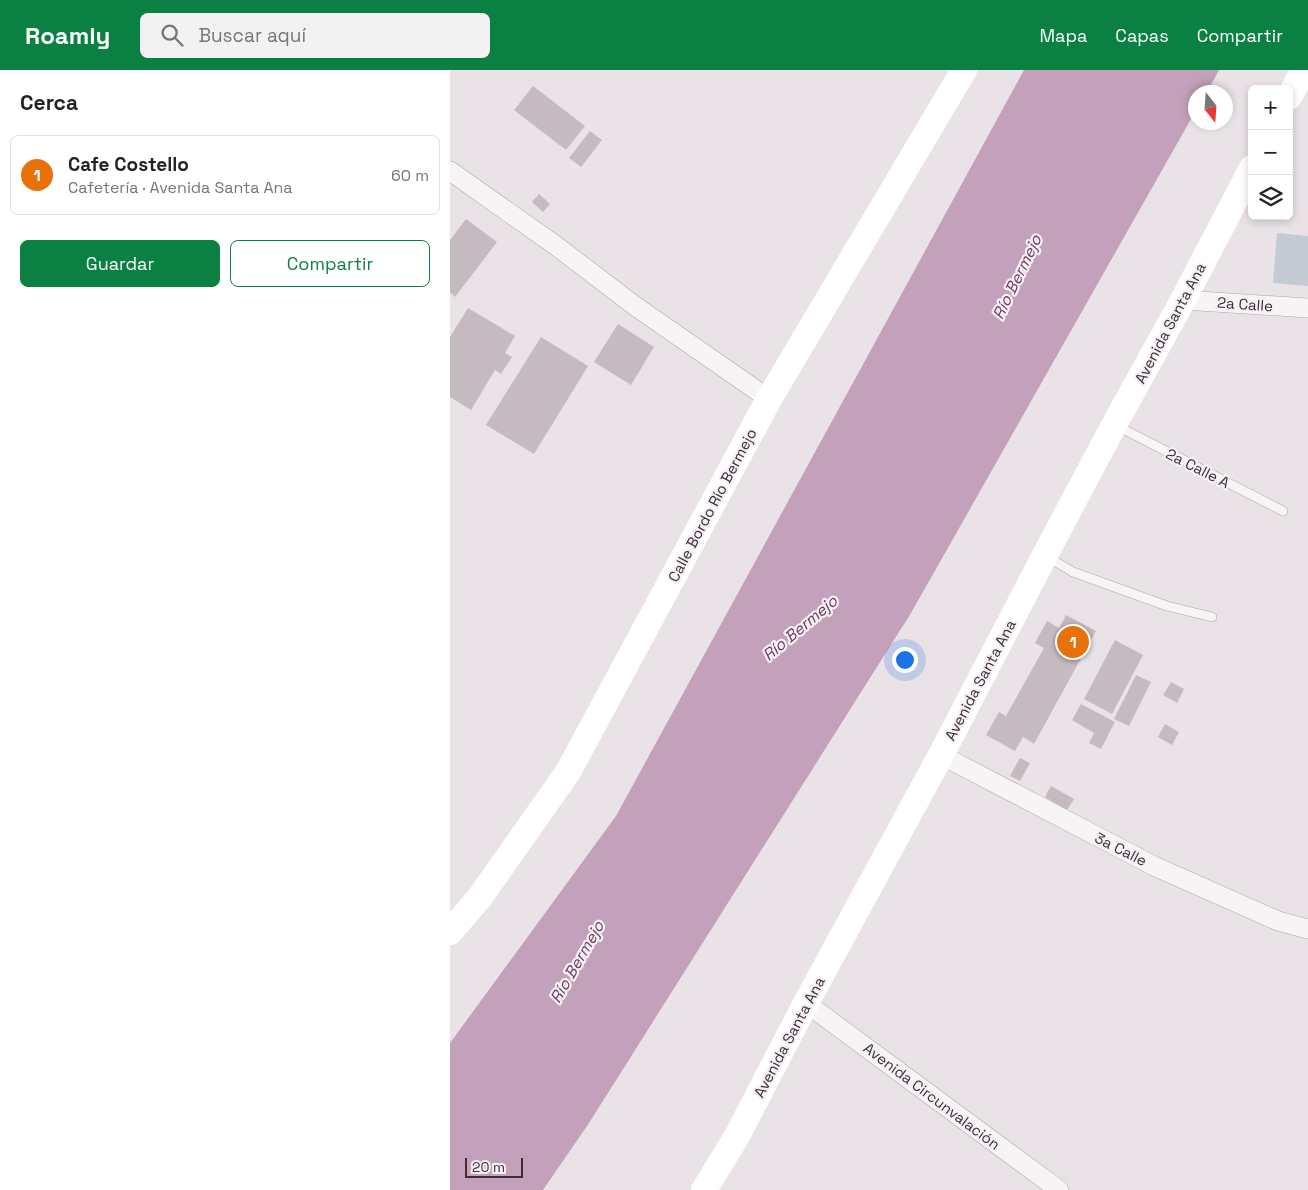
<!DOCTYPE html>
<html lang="es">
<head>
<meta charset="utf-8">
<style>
	body { margin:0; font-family:"Space Grotesk",sans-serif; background:#f2f2f2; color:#222 }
	.controls { position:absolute; right:15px; top:15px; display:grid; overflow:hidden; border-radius:8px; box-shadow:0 2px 8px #0003 }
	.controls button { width:45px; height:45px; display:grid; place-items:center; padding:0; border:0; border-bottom:1px solid #e0e0e0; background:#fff; color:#222; font:25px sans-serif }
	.compass { position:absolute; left:738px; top:15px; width:45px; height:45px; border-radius:50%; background:#fff; box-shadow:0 2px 8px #0003; rotate:163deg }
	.scale { position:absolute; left:15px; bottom:12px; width:58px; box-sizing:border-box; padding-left:5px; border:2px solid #3f2c37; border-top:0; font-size:14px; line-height:18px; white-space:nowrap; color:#3f2c37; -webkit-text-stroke:4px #f6f1f5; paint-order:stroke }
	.you { position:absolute; left:454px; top:589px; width:18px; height:18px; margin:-12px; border:4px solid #fff; border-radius:50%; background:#1a73e8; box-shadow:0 0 0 8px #1a73e833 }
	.badge { display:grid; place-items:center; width:32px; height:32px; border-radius:50%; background:#0b8043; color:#fff; font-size:16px; font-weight:700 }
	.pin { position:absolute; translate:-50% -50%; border:2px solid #fff; box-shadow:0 1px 5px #0006 }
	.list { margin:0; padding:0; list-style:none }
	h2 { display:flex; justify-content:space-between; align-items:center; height:65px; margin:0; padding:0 20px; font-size:21px }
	h2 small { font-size:16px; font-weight:400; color:#767676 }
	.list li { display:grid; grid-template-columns:32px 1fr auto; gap:15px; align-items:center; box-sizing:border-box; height:80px; margin:0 10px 10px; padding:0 10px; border:1px solid #e0e0e0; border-radius:8px }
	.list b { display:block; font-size:19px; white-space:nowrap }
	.list p { margin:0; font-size:16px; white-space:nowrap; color:#767676 }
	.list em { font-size:16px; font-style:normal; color:#767676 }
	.actions { display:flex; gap:10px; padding:15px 20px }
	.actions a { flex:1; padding:11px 0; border:1px solid #0b8043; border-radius:8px; text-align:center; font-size:18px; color:#0b8043 }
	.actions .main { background:#0b8043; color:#fff }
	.icon { flex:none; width:28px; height:28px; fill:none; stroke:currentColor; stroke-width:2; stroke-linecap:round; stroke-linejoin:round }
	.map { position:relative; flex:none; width:858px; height:1120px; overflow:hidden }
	header { display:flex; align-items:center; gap:30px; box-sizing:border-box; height:70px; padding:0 25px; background:#0b8043; color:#fff }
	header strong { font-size:24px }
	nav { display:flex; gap:28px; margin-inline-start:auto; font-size:18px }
	.search { width:350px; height:45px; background:#f2f2f2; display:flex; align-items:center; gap:12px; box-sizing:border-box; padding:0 18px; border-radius:8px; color:#767676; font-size:19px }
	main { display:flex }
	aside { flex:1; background:#fff }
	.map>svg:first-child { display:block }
	.green { fill:#c4cbd2 }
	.water { fill:#c4a1ba }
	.building { fill:#c5bac0 }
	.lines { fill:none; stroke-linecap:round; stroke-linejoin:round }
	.lane-casing { stroke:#afa4aa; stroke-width:10 }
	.street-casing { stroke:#afa4aa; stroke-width:20 }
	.lane { stroke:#f7f4f6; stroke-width:9 }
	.street { stroke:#f7f4f6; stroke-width:19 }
	.secondary { stroke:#fff; stroke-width:26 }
	.labels { text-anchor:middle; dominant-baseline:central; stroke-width:4.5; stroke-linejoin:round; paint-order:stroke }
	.street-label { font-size:15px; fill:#3f2c37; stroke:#f6f1f5 }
	.water-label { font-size:16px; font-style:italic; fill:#6e3b5e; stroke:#f6f1f5 }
</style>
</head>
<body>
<header>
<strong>Roamly</strong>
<div class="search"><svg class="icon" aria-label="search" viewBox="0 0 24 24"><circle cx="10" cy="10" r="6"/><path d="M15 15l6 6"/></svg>Buscar aquí</div>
<nav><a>Mapa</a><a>Capas</a><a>Compartir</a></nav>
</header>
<main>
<aside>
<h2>Cerca<small></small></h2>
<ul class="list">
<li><span class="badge" style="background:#e8710a">1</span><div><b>Cafe Costello</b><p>Cafetería · Avenida Santa Ana</p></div><em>60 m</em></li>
</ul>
<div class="actions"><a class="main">Guardar</a><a>Compartir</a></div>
</aside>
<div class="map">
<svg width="858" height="1120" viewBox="0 0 858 1120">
	<rect width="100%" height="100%" fill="#e9e2e6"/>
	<path class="green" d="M 827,163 L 858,166 L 858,216 L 823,213 Z"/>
	<path class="water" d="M 574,0 L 769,0 L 757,22 L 746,22 L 745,42 L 461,543 L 139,1053 L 93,1120 L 0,1120 L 0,973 L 166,746 Z"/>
	<path class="building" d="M 83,16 L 135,56 L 116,80 L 64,40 Z
		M 140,61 L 152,70 L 131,97 L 119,88 Z
		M 89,124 L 100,134 L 93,142 L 82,132 Z
		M 16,149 L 47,172 L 5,227 L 0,222 L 0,170 Z
		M 18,238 L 65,266 L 55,283 L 62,287 L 51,304 L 45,300 L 21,340 L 0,327 L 0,267 Z
		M 168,254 L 204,277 L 181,315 L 144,292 Z
		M 91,267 L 138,296 L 84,384 L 36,355 Z
		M 616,545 L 646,561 L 584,674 L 573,667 L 565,681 L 536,665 L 549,642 L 556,646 L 594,578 L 585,573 L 597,551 L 609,558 Z
		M 665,570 L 693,585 L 662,644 L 634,629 Z
		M 686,605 L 701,612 L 679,656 L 664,649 Z
		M 721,612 L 734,619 L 727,633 L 713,625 Z
		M 631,634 L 665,652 L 651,679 L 639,673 L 644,663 L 622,650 Z
		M 715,654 L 729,662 L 722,675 L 708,667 Z
		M 570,688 L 580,693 L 570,711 L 560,706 Z
		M 601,716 L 624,729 L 617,740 L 595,727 Z"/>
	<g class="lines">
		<defs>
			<path id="lane" d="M 667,356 L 833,441
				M 596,486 L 623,502 L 717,536 L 762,547"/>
			<path id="street" d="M 0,101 L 105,175 L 185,236 L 319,329
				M 733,230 L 858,238
				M 491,685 L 704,796 L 828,851 L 858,859
				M 356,933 L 609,1120"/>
		</defs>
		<use href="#lane" class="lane-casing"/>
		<use href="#street" class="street-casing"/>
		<use href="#lane" class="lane"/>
		<use href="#street" class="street"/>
		<path class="secondary" d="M 839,27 L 854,0
			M 0,862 L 30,827 L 118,702 L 319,329 L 514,0
			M 254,1120 L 287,1066 L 356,933 L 491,685 L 595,485 L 664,355 L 733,230 L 802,98"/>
	</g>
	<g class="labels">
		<g class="street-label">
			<text transform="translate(795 234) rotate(4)">2a Calle</text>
			<text transform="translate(720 253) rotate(-62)">Avenida Santa Ana</text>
			<text transform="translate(748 398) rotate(27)">2a Calle A</text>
			<text transform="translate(262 435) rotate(-62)">Calle Bordo Río Bermejo</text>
			<text transform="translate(530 610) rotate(-62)">Avenida Santa Ana</text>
			<text transform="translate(671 779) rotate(27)">3a Calle</text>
			<text transform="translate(339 967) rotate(-62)">Avenida Santa Ana</text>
			<text transform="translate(482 1026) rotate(37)">Avenida Circunvalación</text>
		</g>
		<g class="water-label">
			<text transform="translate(567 207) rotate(-64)">Río Bermejo</text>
			<text transform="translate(350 558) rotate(-40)">Río Bermejo</text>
			<text transform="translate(127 892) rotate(-60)">Río Bermejo</text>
		</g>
	</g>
</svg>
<div class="controls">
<button>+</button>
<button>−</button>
<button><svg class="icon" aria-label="layers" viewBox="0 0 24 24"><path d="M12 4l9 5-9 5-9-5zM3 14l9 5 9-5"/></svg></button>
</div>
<svg class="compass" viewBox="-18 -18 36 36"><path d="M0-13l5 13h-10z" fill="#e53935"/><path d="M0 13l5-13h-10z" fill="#767676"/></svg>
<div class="scale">20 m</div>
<div class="you"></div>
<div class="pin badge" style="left:623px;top:572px;background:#e8710a">1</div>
</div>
</main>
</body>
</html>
